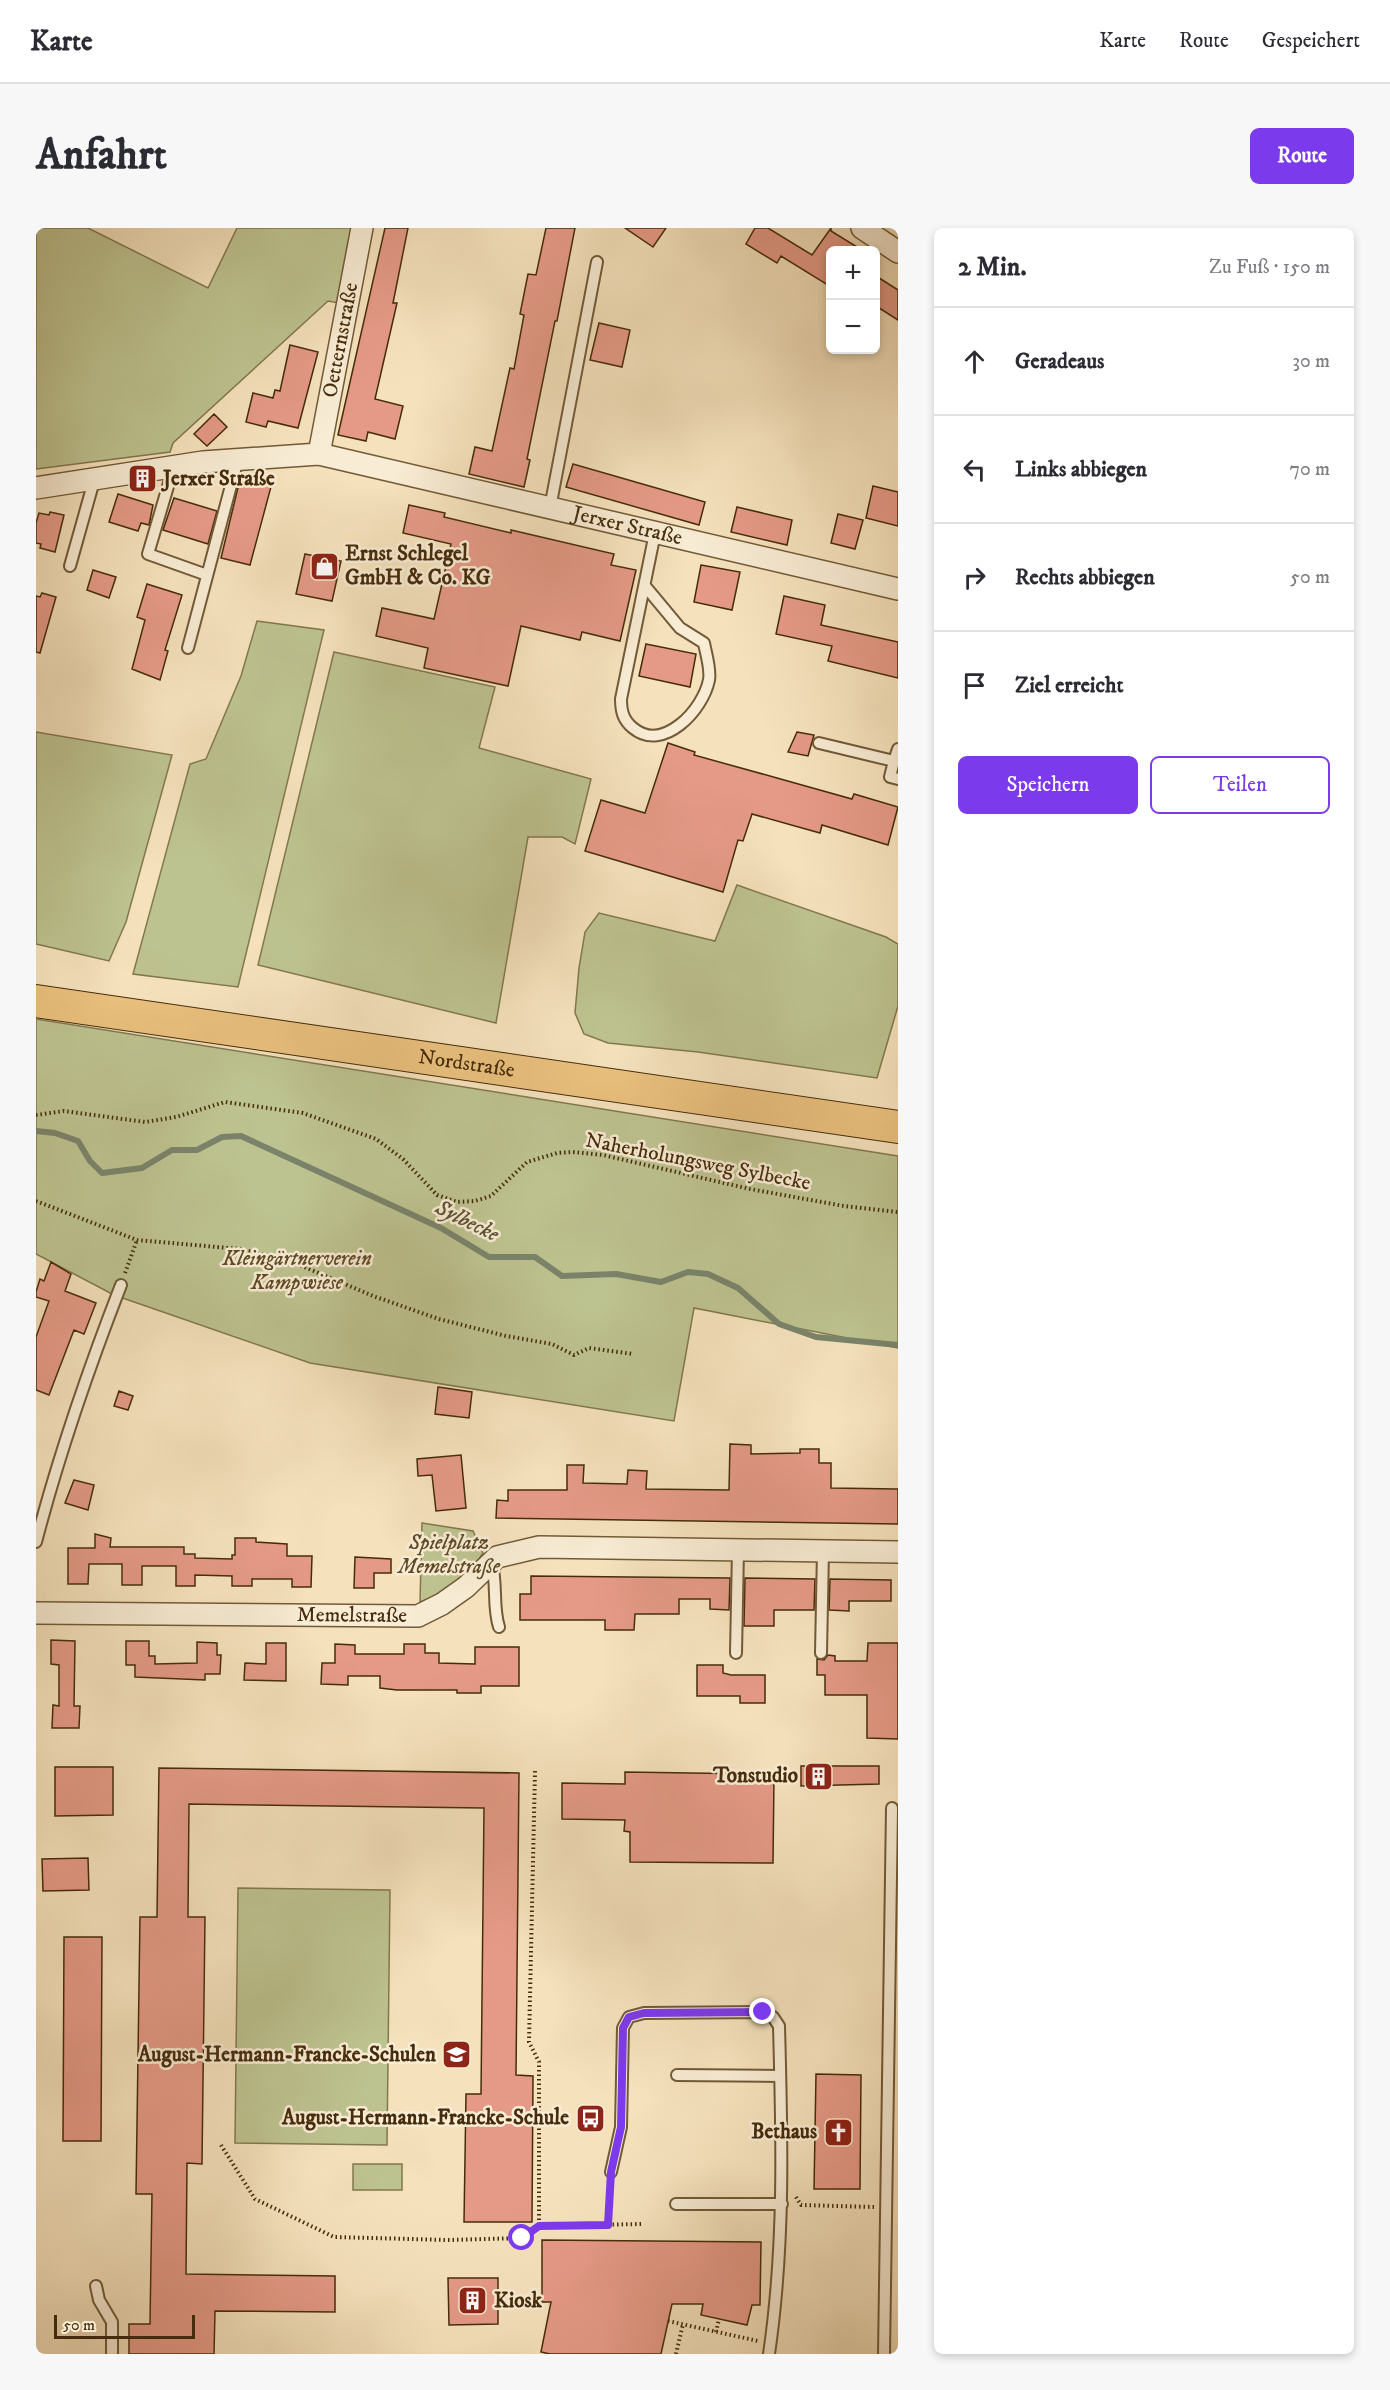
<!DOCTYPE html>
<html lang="de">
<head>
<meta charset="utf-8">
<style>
	body { margin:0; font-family:"IM FELL DW Pica",serif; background:#f7f7f7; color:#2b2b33 }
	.controls { position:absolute; right:18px; top:18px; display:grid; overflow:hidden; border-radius:9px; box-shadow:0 3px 9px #0003 }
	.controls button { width:54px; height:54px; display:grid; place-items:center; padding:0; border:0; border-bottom:2px solid #e1e1e2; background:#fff; color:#2b2b33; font:30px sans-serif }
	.scale { position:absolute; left:18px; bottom:15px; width:141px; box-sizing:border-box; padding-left:6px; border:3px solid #462c0c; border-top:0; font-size:16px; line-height:21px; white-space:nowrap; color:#462c0c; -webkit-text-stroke:4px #f8ecd4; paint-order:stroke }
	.stop { position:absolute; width:18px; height:18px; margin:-14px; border:4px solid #7c3aed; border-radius:50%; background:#fff }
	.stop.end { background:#7c3aed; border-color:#fff; box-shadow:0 2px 6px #0008 }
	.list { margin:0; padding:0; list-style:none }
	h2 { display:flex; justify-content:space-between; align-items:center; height:78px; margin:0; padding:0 24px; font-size:26px }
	h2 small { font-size:20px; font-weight:400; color:#7c7c81 }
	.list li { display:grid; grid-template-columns:39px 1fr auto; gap:18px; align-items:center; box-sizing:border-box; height:108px; padding:0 24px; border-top:2px solid #e1e1e2 }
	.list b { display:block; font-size:22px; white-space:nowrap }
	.list em { font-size:20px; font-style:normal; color:#7c7c81 }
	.actions { display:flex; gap:12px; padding:18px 24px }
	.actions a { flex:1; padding:14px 0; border:2px solid #7c3aed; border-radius:9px; text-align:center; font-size:21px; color:#7c3aed }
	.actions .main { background:#7c3aed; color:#fff }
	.icon { flex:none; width:33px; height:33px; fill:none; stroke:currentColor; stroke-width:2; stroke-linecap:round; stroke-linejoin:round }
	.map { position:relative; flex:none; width:862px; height:2126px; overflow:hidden; border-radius:9px }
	header { display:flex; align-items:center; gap:36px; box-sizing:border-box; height:84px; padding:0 30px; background:#fff; border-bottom:2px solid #e1e1e2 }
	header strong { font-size:28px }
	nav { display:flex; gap:33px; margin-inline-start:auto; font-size:21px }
	.intro { display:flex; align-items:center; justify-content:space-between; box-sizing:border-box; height:144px; padding:0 36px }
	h1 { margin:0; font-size:42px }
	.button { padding:15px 27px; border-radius:9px; background:#7c3aed; color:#fff; font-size:21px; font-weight:700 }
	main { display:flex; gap:36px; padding:0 36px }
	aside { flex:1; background:#fff; border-radius:9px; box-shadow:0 3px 9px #0003 }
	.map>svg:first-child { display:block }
	.green { fill:#bdc390; stroke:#82784e; stroke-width:1.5 }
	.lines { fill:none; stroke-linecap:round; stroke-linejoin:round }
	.stream { stroke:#7a846b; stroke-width:6 }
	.building { fill:#e59a87; stroke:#462c0c; stroke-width:1.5 }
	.lane-casing { stroke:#725a38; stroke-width:14 }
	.street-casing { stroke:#725a38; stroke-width:24 }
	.primary-casing { stroke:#462c0c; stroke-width:34 }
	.path { stroke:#462c0c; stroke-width:4; stroke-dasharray:1.5 3; stroke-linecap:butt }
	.lane { stroke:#f8ecd4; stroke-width:10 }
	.street { stroke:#f8ecd4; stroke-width:21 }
	.primary { stroke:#eac17e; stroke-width:32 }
	.route { stroke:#7c3aed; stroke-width:8 }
	.labels { text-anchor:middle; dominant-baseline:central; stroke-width:5; stroke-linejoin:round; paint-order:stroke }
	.street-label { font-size:21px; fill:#462c0c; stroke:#f8ecd4 }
	.poi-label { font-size:21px; font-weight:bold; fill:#462c0c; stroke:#f8ecd4; text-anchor:end }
	.park-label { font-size:21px; font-style:italic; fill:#5e4a26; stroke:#f8ecd4 }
	.water-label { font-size:22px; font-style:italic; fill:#5c5134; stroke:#f8ecd4 }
</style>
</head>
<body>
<header>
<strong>Karte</strong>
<nav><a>Karte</a><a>Route</a><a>Gespeichert</a></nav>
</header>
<div class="intro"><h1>Anfahrt</h1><a class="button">Route</a></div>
<main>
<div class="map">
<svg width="862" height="2126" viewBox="0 0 862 2126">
	<rect width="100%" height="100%" fill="#f5e2bd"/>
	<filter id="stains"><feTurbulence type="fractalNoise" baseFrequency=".00333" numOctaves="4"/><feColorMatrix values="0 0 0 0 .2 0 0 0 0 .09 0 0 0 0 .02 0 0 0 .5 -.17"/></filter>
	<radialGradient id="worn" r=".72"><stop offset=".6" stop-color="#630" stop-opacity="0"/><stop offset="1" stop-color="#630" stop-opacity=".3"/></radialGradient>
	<path class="green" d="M 0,0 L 52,0 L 172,60 L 201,0 L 318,0 L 303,75 L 292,73 L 137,215 L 134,224 L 0,241 Z
		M 221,393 L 288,402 L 202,759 L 97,746 L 154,536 L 170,531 L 205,448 Z
		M 298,424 L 459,459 L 443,520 L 555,551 L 539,616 L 526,609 L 492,609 L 460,795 L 222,737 Z
		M 0,504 L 136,527 L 90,694 L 73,733 L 0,716 Z
		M 701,657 L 850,709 L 862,716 L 862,778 L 841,850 L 662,824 L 572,815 L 548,806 L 539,785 L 543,740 L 549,704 L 563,685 L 679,713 Z
		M 0,791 L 862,928 L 862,1120 L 658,1080 L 638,1193 L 274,1135 L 78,1067 L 0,1026 Z
		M 386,1295 L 437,1303 L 447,1325 C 431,1351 413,1364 384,1374 Z
		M 202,1660 L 354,1662 L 351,1917 L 199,1915 Z
		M 317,1936 L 366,1936 L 366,1962 L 317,1962 Z"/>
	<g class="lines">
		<path class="stream" d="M 0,903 L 19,905 L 42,913 L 54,933 L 66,945 L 106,940 L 136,922 L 161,922 L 186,909 L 205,908 L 405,1000 L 453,1029 L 499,1029 L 526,1048 L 580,1046 L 625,1054 L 652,1044 L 672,1046 L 702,1060 L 743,1096 L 780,1109 L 862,1117"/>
	</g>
	<path class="building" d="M 349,0 L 372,0 L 357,75 L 361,75 L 339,171 L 367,178 L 359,211 L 332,204 L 330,213 L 302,207 Z
		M 510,0 L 539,0 L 521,93 L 519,93 L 491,231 L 494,232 L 488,259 L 433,246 L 439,219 L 456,223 L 474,140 L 478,141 L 488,87 L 484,86 L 492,46 L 500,47 Z
		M 589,0 L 630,0 L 617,19 Z
		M 719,0 L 732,0 L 776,27 L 795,0 L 795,3 L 826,22 L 795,22 L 795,59 L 745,28 L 741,35 L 710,16 Z
		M 840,48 L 862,62 L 862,92 L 840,78 Z
		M 563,95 L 594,102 L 586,139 L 554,132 Z
		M 254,117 L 282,124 L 262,200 L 232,193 L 230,199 L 210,194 L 217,165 L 237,170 L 239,162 L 244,163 Z
		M 178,186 L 191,199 L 171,218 L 158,206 Z
		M 537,236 L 669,274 L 663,297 L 530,259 Z
		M 205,247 L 236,255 L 214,337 L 185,330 Z
		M 837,258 L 862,264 L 862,298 L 830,290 Z
		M 82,266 L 117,277 L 113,297 L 105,295 L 102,303 L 73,294 Z
		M 138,270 L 181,283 L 172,316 L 127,302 Z
		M 373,277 L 409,285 L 408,289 L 475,305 L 475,302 L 578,326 L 575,337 L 600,342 L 584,413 L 546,404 L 544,412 L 485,398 L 472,458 L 388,440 L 392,420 L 340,408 L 346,380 L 398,391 L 415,316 L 367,305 Z
		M 701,279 L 756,292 L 751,317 L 695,304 Z
		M 14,284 L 28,287 L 19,324 L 4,320 L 5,316 L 0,315 L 0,295 L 3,285 L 13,287 Z
		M 802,286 L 827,292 L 819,321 L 795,315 Z
		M 269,326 L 305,333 L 296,373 L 260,366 Z
		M 665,337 L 704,344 L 696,382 L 658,374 Z
		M 57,342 L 80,349 L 73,370 L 51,362 Z
		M 111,356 L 146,367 L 129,422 L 132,423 L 124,452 L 96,441 L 109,392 L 101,389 Z
		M 6,365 L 20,369 L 4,425 L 0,424 L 0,368 L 4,369 Z
		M 748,368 L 789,377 L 785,397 L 862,414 L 862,450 L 792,433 L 796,418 L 740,406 Z
		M 610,416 L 660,426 L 654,459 L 603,448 Z
		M 761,504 L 778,507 L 772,528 L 752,524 Z
		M 632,515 L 659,524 L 658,527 L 741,550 L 816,571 L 818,566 L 862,579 L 852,617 L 786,597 L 784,605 L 716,586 L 707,613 L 702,612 L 687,664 L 549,623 L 565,572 L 609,585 Z
		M 15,1034 L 35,1046 L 29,1063 L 60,1075 L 48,1106 L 38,1102 L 13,1167 L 0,1162 L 0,1109 L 13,1073 L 0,1069 L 0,1064 L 4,1051 L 8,1053 Z
		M 402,1159 L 436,1164 L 433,1190 L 399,1186 Z
		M 83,1163 L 97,1168 L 92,1182 L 78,1178 Z
		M 694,1216 L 715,1217 L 715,1226 L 764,1225 L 764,1221 L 783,1221 L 783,1235 L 795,1235 L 795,1260 L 862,1261 L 862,1296 L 460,1290 L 461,1272 L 472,1273 L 472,1262 L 531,1262 L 531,1237 L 548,1237 L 547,1255 L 591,1256 L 592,1242 L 611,1243 L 610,1261 L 693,1262 Z
		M 425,1227 L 430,1280 L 400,1283 L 396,1247 L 382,1248 L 381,1231 Z
		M 38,1252 L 58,1257 L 52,1282 L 29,1275 Z
		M 59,1306 L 75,1310 L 74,1319 L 148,1319 L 148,1326 L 159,1326 L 159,1330 L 196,1331 L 196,1327 L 199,1327 L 199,1310 L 220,1310 L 220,1314 L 251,1316 L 251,1328 L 276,1328 L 275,1359 L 256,1359 L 256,1351 L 216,1351 L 216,1358 L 196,1358 L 196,1348 L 159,1347 L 159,1358 L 140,1358 L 140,1338 L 106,1338 L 106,1357 L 86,1357 L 86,1336 L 53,1336 L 52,1356 L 32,1356 L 32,1320 L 59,1320 Z
		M 319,1329 L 355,1331 L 355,1345 L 338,1345 L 338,1360 L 318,1360 Z
		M 495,1348 L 694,1350 L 693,1382 L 674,1381 L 674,1371 L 643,1371 L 643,1386 L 599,1386 L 598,1402 L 569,1402 L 569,1392 L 484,1392 L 484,1366 L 495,1366 Z
		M 709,1350 L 779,1351 L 778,1382 L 738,1382 L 738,1398 L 708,1398 Z
		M 794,1351 L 855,1352 L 855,1373 L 813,1373 L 813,1383 L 793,1382 Z
		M 15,1412 L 39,1413 L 38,1478 L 44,1478 L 43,1500 L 16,1500 L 17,1477 L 23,1478 L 23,1437 L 15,1436 Z
		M 90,1413 L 113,1413 L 113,1428 L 119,1428 L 119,1436 L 161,1435 L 161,1414 L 181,1415 L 181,1427 L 185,1427 L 184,1446 L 169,1446 L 169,1452 L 99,1449 L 99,1437 L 90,1437 Z
		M 230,1415 L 250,1415 L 250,1453 L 208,1452 L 209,1435 L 230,1436 Z
		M 832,1415 L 862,1415 L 862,1511 L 831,1510 L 831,1467 L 789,1467 L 789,1447 L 781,1447 L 781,1431 L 788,1432 L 792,1427 L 799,1428 L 799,1433 L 831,1433 Z
		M 299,1416 L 319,1417 L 319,1426 L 368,1426 L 368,1416 L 389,1416 L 389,1425 L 403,1425 L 403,1435 L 439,1436 L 439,1419 L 483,1419 L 483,1458 L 445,1458 L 445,1465 L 421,1465 L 421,1462 L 361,1462 L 344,1460 L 344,1448 L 312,1448 L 312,1457 L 285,1456 L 286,1435 L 299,1435 Z
		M 661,1437 L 687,1437 L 687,1445 L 695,1447 L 729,1447 L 729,1475 L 704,1475 L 704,1468 L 661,1468 Z
		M 765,1538 L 843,1538 L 843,1556 L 765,1558 Z
		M 19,1539 L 77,1539 L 77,1587 L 19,1588 Z
		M 123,1540 L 483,1545 L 480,1847 L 497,1848 L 496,1994 L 428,1994 L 430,1866 L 445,1866 L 448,1580 L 153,1576 L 152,1689 L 169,1689 L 166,1936 L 151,1935 L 150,2046 L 299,2048 L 299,2084 L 179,2083 L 178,2126 L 93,2126 L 93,2096 L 114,2096 L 116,1966 L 100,1966 L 104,1689 L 121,1689 Z
		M 589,1544 L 720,1546 L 720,1549 L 738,1549 L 737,1635 L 594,1634 L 594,1604 L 588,1603 L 589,1592 L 526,1591 L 526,1555 L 589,1556 Z
		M 52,1630 L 53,1662 L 7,1663 L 6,1631 Z
		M 28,1709 L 66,1709 L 65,1913 L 27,1913 Z
		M 780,1846 L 825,1847 L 824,1961 L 778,1961 Z
		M 506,2012 L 725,2014 L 724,2077 L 716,2077 L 711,2097 L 665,2087 L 667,2076 L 636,2076 L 625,2126 L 514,2126 L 505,2124 L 515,2074 L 506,2074 Z
		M 412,2050 L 462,2050 L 462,2096 L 413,2097 Z"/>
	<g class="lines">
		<defs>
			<path id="lane" d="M 138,238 L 112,326 L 171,347
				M 514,280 L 561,34
				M 34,338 L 59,249
				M 609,358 L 644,400 L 668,415 C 670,426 675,441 673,452 C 667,482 627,525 597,500 C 587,492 585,483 585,471 L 619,305
				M 152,420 L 202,231
				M 783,515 L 858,533 L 854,549 L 862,551
				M 858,533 L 862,521
				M 0,1314 C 23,1226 52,1142 85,1057
				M 455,1333 C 462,1355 456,1377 463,1399
				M 700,1425 L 702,1322
				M 785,1425 L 787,1323
				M 641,1847 L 744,1848
				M 575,1944 L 585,1899 L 587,1800 L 593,1789 L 608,1785 L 727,1784 L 737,1789 L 743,1798 C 746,1908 749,2017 733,2126
				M 640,1976 L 746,1976
				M 60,2058 L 63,2072 L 76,2094 L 76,2126
				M 848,2126 L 856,1580"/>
			<g id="street">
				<path d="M 826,0 L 862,24"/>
				<path id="s1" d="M 283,226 L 326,0"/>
				<path id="s2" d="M 0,260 L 167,234 L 283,226 L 862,361"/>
				<path id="s3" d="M 0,1385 L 382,1388 L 406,1376 L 430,1359 L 461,1329 L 503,1319 L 862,1324"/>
			</g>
			<g id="primary">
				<path id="s4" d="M 0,773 L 862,899"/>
			</g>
		</defs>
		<use href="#lane" class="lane-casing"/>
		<use href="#street" class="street-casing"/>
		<use href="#primary" class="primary-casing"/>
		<path class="path" d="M 0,887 L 28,883 L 109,894 L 140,889 L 189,874 L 267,885 L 340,911 L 367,931 L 401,967 L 421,974 L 439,973 L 455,968 L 491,934 L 521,925 L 537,924 L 567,927 L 714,961 L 808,978 L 862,984
			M 0,973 L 101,1012 L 204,1021 L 254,1033 L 337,1068 L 403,1091 L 470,1108 L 516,1116 L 538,1127 L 553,1120 L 597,1126
			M 89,1045 L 101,1012
			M 499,1543 L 493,1814 L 503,1834 L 503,1998 L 606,1996
			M 185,1917 L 219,1971 L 298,2009 L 412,2012 L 486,2010 L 503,1998
			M 760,1969 L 765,1977 L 838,1979
			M 572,1997 L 574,1956
			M 632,2093 L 722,2113
			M 680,2104 L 683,2091
			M 640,2126 L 647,2096"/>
		<use href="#lane" class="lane"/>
		<use href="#street" class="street"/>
		<use href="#primary" class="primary"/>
	</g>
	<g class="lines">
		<path class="route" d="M 486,2010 L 503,1998 L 572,1997 L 575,1944 L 585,1899 L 587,1800 L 593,1789 L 608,1785 L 727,1784"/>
	</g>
	<defs>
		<symbol id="building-square" viewBox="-11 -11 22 22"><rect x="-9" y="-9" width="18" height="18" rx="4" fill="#8f2418" stroke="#f8ecd4"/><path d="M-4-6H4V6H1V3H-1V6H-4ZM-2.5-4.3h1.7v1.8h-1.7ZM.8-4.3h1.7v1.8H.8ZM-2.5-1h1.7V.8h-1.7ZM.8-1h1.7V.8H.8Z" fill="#fff"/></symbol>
		<symbol id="shop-square" viewBox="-11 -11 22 22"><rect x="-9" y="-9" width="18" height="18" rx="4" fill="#8f2418" stroke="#f8ecd4"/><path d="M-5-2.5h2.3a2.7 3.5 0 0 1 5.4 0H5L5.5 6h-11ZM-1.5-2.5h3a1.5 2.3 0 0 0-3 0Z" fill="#fff"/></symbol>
		<symbol id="school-square" viewBox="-11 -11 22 22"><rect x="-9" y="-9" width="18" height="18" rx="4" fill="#8f2418" stroke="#f8ecd4"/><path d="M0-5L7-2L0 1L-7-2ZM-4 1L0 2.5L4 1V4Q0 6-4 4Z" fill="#fff"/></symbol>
		<symbol id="bus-square" viewBox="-11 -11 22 22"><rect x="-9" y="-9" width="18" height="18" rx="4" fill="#8f2418" stroke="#f8ecd4"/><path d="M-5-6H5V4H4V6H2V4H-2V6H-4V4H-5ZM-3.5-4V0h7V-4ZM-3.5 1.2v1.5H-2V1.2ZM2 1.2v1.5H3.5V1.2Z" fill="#fff"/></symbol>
		<symbol id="church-square" viewBox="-11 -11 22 22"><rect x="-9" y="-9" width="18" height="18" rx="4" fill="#8f2418" stroke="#f8ecd4"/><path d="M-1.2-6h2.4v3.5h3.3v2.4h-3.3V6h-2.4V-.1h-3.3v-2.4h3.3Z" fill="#fff"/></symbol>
	</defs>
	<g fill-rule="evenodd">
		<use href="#building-square" x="90" y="234" width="33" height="33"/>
		<use href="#shop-square" x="272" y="322" width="33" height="33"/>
		<use href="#building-square" x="766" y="1532" width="33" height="33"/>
		<use href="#school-square" x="404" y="1810" width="33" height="33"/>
		<use href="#bus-square" x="538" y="1874" width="33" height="33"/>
		<use href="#church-square" x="786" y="1888" width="33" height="33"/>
		<use href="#building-square" x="420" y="2056" width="33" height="33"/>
	</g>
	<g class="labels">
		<g class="street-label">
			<text stroke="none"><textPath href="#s1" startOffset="116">Oetternstraße</textPath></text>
			<text stroke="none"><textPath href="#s2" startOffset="602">Jerxer Straße</textPath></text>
			<text stroke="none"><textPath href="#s4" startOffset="435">Nordstraße</textPath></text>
			<text transform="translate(662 934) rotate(11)">Naherholungsweg Sylbecke</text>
			<text stroke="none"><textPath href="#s3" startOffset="316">Memelstraße</textPath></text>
		</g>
		<g class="poi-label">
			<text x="127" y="251" text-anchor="start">Jerxer Straße</text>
			<text x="309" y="326" text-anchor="start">Ernst Schlegel<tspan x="309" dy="24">GmbH &amp; Co. KG</tspan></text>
			<text x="762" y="1548">Tonstudio</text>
			<text x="400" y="1827">August-Hermann-Francke-Schulen</text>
			<text x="533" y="1890">August-Hermann-Francke-Schule</text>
			<text x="781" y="1904">Bethaus</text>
			<text x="458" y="2073" text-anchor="start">Kiosk</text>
		</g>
		<g class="park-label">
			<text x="261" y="1031">Kleingärtnerverein<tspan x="261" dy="24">Kampwiese</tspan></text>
			<text x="413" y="1315">Spielplatz<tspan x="413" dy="24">Memelstraße</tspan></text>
		</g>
		<g class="water-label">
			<text transform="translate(431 993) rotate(26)">Sylbecke</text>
		</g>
	</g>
	<rect width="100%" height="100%" filter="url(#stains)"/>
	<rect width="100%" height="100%" fill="url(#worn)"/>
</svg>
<div class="controls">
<button>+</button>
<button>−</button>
</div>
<div class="scale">50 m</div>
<div class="stop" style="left:486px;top:2010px"></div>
<div class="stop end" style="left:727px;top:1784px"></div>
</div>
<aside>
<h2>2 Min.<small>Zu Fuß · 150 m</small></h2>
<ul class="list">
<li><svg class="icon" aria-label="ahead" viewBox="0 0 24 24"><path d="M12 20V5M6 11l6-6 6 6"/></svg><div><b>Geradeaus</b></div><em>30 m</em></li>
<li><svg class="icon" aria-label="left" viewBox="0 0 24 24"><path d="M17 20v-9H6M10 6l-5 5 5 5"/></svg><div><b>Links abbiegen</b></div><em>70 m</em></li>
<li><svg class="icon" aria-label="right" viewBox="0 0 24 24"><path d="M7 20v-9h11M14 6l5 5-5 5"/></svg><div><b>Rechts abbiegen</b></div><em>50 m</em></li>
<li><svg class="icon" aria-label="arrive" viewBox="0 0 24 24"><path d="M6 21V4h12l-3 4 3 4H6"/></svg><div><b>Ziel erreicht</b></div></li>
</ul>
<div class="actions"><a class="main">Speichern</a><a>Teilen</a></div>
</aside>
</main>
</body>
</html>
